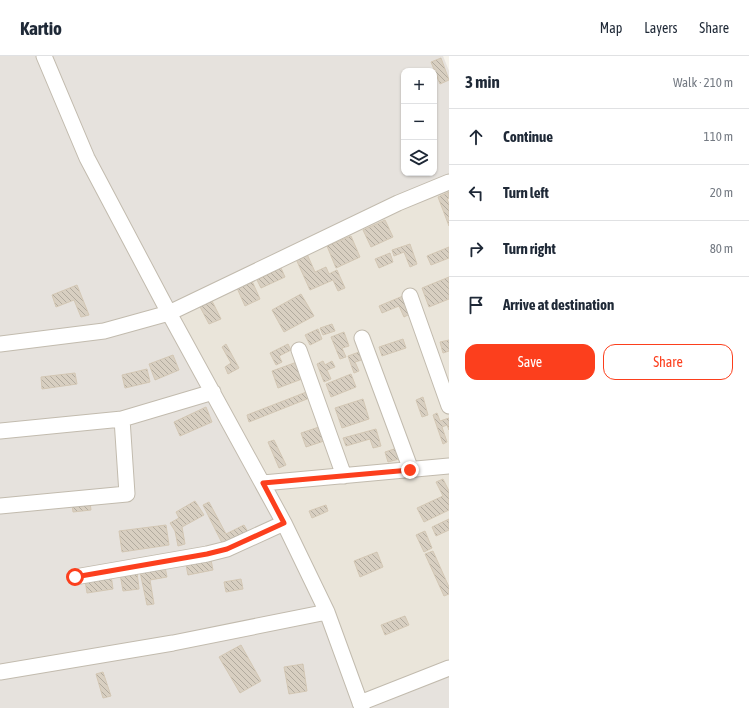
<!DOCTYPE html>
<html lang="en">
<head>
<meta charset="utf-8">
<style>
	body { margin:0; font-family:"Asap Condensed",sans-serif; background:#f6f6f7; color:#1f2937 }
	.controls { position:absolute; right:12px; top:12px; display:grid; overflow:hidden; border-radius:8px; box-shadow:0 1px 3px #0004 }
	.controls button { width:36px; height:36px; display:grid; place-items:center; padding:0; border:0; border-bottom:1px solid #e0e1e3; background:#fff; color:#1f2937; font:20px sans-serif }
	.stop { position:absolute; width:12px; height:12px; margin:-9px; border:3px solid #fc3f1d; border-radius:50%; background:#fff }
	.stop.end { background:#fc3f1d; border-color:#fff; box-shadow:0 1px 4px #0008 }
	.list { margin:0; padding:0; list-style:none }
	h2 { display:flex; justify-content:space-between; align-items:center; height:52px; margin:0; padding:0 16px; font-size:17px }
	h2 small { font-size:13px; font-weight:400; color:#747a83 }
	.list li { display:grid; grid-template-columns:26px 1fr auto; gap:12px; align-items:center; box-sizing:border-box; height:56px; padding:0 16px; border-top:1px solid #e0e1e3 }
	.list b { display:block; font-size:15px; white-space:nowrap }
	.list em { font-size:13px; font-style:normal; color:#747a83 }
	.actions { display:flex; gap:8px; padding:12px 16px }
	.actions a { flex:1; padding:9px 0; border:1px solid #fc3f1d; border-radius:12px; text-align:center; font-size:14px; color:#fc3f1d }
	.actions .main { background:#fc3f1d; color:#fff }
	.icon { flex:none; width:22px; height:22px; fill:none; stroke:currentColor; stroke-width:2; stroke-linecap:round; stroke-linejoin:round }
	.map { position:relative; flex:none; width:449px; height:652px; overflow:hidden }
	header { display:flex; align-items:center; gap:24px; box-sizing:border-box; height:56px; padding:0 20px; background:#fff; border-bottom:1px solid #e0e1e3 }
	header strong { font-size:19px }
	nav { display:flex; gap:22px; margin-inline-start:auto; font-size:14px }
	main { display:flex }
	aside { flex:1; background:#fff }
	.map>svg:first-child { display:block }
	.residential { fill:#eae5da }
	.industrial { fill:#e6e2dd; fill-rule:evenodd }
	.building { fill:url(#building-back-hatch); stroke:#d3c7b4 }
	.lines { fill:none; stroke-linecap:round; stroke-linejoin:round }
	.street-casing { stroke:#c2bbae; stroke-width:17 }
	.street { stroke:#fff; stroke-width:15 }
	.route { stroke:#fc3f1d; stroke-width:5 }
</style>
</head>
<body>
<header>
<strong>Kartio</strong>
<nav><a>Map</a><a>Layers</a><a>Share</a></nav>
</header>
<main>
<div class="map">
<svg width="449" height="652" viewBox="0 0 449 652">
	<defs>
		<pattern id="building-back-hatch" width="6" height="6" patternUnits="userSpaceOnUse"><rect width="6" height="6" fill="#d8cfc1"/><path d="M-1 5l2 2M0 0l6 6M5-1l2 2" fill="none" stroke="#b1aa9e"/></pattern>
	</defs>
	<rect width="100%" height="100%" fill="#f6f3ec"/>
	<path class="residential" d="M 449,126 L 449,613 L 366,645 L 169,257 Z"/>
	<path class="industrial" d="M 0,0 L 443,0 L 449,15 L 449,126 L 169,257 L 366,645 L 449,613 L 449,652 L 0,652 ZM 404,15 L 434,15 L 434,117 L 404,117 Z"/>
	<path class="building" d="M 441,2 L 449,24 L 440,28 L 431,6 Z
		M 449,136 L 449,142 L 447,143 L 449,148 L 449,170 L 438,141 Z
		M 385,164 L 393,181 L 371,191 L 363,174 Z
		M 351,180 L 360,201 L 336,212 L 327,190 Z
		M 410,188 L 417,208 L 410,211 L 404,196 L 394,200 L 392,194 Z
		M 449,191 L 449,202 L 431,209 L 427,200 Z
		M 390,197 L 393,206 L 379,212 L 375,203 Z
		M 307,198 L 315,216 L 326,211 L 329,218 L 337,214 L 345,232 L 338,235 L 333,224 L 310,234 L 296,203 Z
		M 281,212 L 285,221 L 261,232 L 257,224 Z
		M 449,221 L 449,243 L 429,251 L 422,232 Z
		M 252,225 L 260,243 L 245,250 L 237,232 Z
		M 77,229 L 89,259 L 81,261 L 74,244 L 56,251 L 52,239 Z
		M 301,238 L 314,260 L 284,276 L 272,254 Z
		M 403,240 L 410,258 L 404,261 L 399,250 L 382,257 L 379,250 Z
		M 210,241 L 221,263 L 209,268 L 198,247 Z
		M 332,268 L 335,275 L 323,279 L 320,272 Z
		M 318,273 L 322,283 L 310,289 L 305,279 Z
		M 344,276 L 349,290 L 342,292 L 346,301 L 340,303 L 331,281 Z
		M 403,283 L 406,292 L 382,300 L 379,291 Z
		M 449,284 L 449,295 L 443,297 L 440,286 Z
		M 226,288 L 239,312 L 228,318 L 225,311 L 231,307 L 222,291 Z
		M 288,288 L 291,294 L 279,300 L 282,306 L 276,309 L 270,297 Z
		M 362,295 L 365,303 L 355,306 L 359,315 L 354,317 L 348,300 Z
		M 173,299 L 179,314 L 155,324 L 149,308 Z
		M 323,305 L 325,309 L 332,305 L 335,311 L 327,314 L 331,323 L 324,326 L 317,308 Z
		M 297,306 L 302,323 L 278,332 L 272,315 Z
		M 147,313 L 150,326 L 125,332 L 122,319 Z
		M 75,317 L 77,328 L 42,333 L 41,321 Z
		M 351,318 L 356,331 L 331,341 L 326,328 Z
		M 309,335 L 312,341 L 249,366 L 247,359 Z
		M 423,341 L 428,359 L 422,361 L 416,344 Z
		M 363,343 L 369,363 L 342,372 L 335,352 Z
		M 206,351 L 212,366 L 180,380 L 174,366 Z
		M 437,357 L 440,365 L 449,362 L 449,374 L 447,369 L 442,371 L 447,386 L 443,388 L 433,359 Z
		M 322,370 L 327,384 L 306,391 L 301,377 Z
		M 376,373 L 381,390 L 373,392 L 370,383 L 346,390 L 343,382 Z
		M 274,384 L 286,409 L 279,412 L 268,386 Z
		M 400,391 L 403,402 L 388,406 L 385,396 Z
		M 443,423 L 449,435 L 449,454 L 424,466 L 417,452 L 443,440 L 436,426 Z
		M 195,445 L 204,459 L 182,471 L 185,488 L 178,490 L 175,475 L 170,467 L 179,462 L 176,456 Z
		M 90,446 L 91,454 L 73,456 L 72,449 Z
		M 209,446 L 226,478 L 244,469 L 248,476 L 223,489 L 203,449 Z
		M 326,449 L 328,455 L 312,462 L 309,455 Z
		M 449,463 L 449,474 L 436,480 L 432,471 Z
		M 166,469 L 169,489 L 122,496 L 119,475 Z
		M 425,475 L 432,492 L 424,496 L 416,479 Z
		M 433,495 L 449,531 L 449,538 L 444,540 L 425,498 Z
		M 377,496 L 383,511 L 360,521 L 354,505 Z
		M 211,504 L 213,514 L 188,519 L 186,509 Z
		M 165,511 L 167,521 L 150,524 L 154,548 L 147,549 L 140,516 Z
		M 137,516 L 139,533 L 123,535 L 120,518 Z
		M 111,519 L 113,533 L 87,537 L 85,524 Z
		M 241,523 L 243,533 L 226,536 L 224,526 Z
		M 405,560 L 409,569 L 385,579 L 381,569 Z
		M 241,589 L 261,625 L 240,637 L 219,601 Z
		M 303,608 L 307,635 L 289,638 L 284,611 Z
		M 103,616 L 111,640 L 103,642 L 96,618 Z"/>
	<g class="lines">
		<defs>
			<path id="street" d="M 44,0 L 87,102 L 169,257 L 284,467 L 327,556 L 362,652
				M 410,240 L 449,350
				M 362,282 L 411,414
				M 0,288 L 104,275 L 169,257 L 398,147 L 449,126
				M 299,294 L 344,420
				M 0,375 L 122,363 L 213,336
				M 263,427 L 449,410
				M 0,450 L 127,438 L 122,363
				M 75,521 L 207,498 L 227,493 L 284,467
				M 0,616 L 173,587 L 327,556
				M 360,647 L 449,612"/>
		</defs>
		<use href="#street" class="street-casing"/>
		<use href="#street" class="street"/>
	</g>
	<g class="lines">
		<path class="route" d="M 75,521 L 207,498 L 227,493 L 284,467 L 263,427 L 410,414"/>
	</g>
</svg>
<div class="controls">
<button>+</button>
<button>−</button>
<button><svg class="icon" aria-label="layers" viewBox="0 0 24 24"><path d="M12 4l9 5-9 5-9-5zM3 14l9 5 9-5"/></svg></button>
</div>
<div class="stop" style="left:75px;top:521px"></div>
<div class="stop end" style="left:410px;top:414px"></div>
</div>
<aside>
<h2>3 min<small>Walk · 210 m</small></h2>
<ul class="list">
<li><svg class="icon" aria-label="ahead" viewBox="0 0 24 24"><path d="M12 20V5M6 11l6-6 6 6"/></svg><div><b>Continue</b></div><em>110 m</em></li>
<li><svg class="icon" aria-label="left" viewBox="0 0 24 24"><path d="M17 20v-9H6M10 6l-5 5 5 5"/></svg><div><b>Turn left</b></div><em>20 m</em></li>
<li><svg class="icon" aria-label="right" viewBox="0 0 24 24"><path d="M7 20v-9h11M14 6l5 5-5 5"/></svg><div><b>Turn right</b></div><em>80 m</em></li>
<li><svg class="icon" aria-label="arrive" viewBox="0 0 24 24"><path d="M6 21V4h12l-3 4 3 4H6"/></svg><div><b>Arrive at destination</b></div></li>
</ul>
<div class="actions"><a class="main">Save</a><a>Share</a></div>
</aside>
</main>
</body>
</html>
